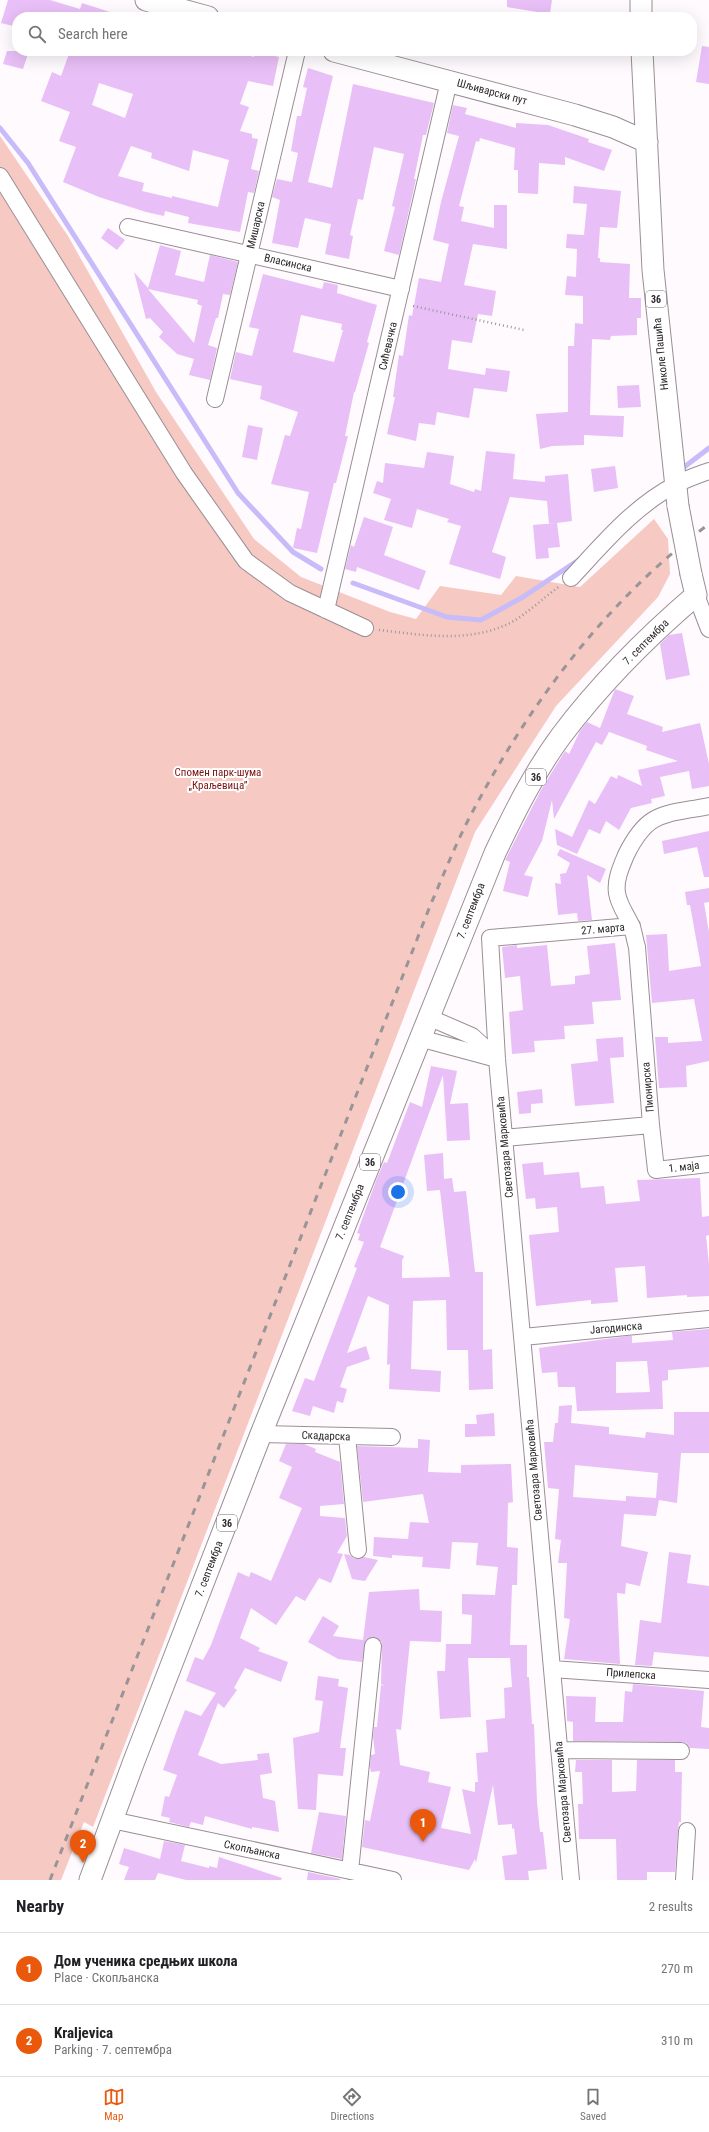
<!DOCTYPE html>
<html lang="en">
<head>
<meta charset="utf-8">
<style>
	body { margin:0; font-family:"Roboto Condensed",sans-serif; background:#f6f6f6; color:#202124 }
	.you { position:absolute; left:398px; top:1192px; width:14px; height:14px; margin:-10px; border:3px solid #fff; border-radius:50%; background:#1a73e8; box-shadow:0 0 0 6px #1a73e833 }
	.badge { display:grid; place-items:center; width:26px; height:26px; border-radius:50%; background:#ea580c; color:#fff; font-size:13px; font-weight:700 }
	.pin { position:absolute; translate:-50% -33px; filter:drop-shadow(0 1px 2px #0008) }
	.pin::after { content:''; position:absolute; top:21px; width:14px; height:12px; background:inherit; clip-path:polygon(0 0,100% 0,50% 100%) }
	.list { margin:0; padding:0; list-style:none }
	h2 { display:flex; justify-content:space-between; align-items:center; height:52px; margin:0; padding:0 16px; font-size:17px }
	h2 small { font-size:13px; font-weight:400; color:#757577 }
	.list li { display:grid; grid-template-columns:26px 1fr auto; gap:12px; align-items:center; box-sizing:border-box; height:72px; padding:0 16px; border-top:1px solid #e0e0e0 }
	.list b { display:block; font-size:15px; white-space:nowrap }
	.list p { margin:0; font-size:13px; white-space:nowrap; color:#757577 }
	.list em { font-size:13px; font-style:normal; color:#757577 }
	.icon { flex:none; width:22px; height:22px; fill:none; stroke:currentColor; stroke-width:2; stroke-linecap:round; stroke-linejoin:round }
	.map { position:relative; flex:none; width:709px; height:1880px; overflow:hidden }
	.search { position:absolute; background:#fff; box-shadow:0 4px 16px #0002; left:12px; right:12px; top:12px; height:44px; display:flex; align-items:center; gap:10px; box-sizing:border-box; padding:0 14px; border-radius:16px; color:#757577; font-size:15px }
	.sheet { height:196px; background:#fff }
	nav { display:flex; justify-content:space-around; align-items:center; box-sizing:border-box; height:56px; border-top:1px solid #e0e0e0; background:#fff; font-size:11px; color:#757577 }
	nav a { display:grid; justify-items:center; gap:2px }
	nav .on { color:#ea580c }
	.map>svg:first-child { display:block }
	.green { fill:#f6c9c3 }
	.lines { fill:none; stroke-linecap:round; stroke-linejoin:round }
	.stream { stroke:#c8bbf9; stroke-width:5 }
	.building { fill:#e8bff6; fill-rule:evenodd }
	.minor-casing { stroke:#9a8e96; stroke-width:18 }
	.major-casing { stroke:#9a8e96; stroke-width:23 }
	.path { stroke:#9c979a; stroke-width:2.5; stroke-dasharray:1 3; stroke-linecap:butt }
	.minor { stroke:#fff; stroke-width:16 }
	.major { stroke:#fff; stroke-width:21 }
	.rail { stroke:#999497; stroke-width:3; stroke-dasharray:7 7; stroke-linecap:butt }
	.major-bridge-casing { stroke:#9a8e96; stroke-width:23; stroke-linecap:butt }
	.major-bridge { stroke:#fff; stroke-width:21 }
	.labels { text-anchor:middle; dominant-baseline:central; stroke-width:4; stroke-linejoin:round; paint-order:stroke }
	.shield { fill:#fff; stroke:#6c686b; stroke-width:1 }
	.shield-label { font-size:10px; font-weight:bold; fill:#2d282b }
	.street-label { font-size:11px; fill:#2d282b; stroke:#fff }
	.park-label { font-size:11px; fill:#7a1112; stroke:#fff }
</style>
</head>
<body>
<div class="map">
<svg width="709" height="1880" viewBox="0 0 709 1880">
	<rect width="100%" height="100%" fill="#fffafd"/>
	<path class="green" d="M 0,136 L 68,236 L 156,392 L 254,539 L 301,577 L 390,612 L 416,619 L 440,586 L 501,595 L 516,576 L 580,587 L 654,519 L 668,539 L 670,574 L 658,597 L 556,706 L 475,832 L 93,1827 L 84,1822 L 61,1880 L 0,1880 Z"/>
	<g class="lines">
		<path class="stream" d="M 0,128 L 28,163 L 238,493 L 293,552 L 321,569
			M 679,471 L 709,448
			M 353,583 L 447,617 L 481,620 L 523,597 L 580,559"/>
	</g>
	<path class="building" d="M 8,0 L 50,0 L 80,9 L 82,3 L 116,14 L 116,17 L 17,17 L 17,27 L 1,23 Z
		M 507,0 L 552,0 L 550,14 L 507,7 Z
		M 702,46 L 709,47 L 709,84 L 696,82 Z
		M 7,51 L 29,51 L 23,69 L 3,64 Z
		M 70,51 L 233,51 L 254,57 L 255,51 L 279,57 L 273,86 L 248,81 L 240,104 L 249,107 L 240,131 L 252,134 L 252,138 L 258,139 L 251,169 L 259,171 L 254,193 L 248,192 L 240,232 L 188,223 L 189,217 L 165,211 L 164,216 L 146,212 L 99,197 L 63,182 L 76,147 L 59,141 L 70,112 L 41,101 L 52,72 L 61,76 ZM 99,83 L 133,94 L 125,118 L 92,105 ZM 131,146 L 152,153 L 151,158 L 189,171 L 193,150 L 229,160 L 218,207 L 172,196 L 172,198 L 142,191 L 144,183 L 118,176 Z
		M 308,68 L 333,76 L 308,182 L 332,188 L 353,84 L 434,103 L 426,135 L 423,135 L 414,179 L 416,179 L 399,255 L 384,251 L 395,207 L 392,206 L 404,154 L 374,147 L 363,200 L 358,199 L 350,235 L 353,236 L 349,259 L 325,254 L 331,224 L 305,218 L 298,248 L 272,243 L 280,200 L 272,197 L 277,179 L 292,182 L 298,153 L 291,151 L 297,116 L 301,116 L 307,88 L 303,87 Z
		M 453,105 L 467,108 L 465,114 L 516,128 L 516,123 L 548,125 L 589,139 L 588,142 L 612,150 L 604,171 L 565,157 L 565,165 L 539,163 L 538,194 L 518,193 L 518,170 L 514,170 L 515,148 L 480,138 L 479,142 L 476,141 L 459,206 L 464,207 L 461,221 L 494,228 L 494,205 L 507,205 L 507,249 L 473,244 L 464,285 L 496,291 L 492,316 L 478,314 L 472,343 L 452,340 L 448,369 L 485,375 L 486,368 L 510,371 L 507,392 L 474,388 L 469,418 L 437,412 L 435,425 L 419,423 L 416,441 L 387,434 L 395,397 L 393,397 L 399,355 L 403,356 L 409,315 L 412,316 L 419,278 L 441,282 L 449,244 L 433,240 L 441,202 L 459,136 L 447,133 Z
		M 574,186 L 621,191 L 617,228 L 600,227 L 598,258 L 600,258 L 600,262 L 630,264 L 629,298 L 641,298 L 641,318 L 637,318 L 637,335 L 611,336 L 610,340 L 592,339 L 590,415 L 624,416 L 623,437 L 584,435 L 584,445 L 552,446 L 540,449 L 536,414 L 568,412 L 568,346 L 574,346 L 575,323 L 583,324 L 583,296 L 565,295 L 567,276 L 576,277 L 577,249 L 566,248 L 567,234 L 584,235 L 587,204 L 573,203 Z
		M 108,228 L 125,240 L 117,250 L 101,238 Z
		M 160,245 L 181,251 L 175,275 L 204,282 L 210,255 L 238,262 L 230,295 L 223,294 L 218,318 L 216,318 L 208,345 L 217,348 L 210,380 L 189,375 L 194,359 L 177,354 L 159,337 L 163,332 L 150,318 L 146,319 L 134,272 L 148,288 ZM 148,289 L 198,300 L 197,304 L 202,306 L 194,343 Z
		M 263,274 L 322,289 L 324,282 L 338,285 L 337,293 L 377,305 L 367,342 L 369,343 L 355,392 L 354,392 L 345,436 L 348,436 L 336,483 L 334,483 L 317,553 L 293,548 L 297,528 L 301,529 L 309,492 L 271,484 L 285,435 L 290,436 L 298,412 L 260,399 L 262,386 L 230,379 L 236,352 L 252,356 L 259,329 L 249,327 ZM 301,315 L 342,324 L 341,330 L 343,330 L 334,362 L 293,352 Z
		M 639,385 L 641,407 L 618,408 L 617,386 Z
		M 248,425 L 263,428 L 257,460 L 242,457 Z
		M 486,451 L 515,454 L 513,479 L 545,482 L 545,476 L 568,474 L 572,521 L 549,524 L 547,501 L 510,497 L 492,552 L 506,557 L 500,579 L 449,564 L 461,526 L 447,522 L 449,519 L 417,509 L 412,528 L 384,520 L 391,499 L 373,493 L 377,481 L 383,483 L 385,463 L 424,468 L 427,452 L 454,456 L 450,484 L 474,492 L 475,489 L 481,491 Z
		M 615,466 L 618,488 L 594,492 L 591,469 Z
		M 364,517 L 393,527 L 384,555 L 426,571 L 419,590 L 357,567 L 356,572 L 345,569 L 351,545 L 354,547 Z
		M 557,523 L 560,547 L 548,548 L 549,558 L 536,559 L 533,525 Z
		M 682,633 L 690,675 L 666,680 L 660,644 L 669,635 Z
		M 615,689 L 634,696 L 627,714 L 663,727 L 662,732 L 700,723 L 709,764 L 709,786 L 692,789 L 689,771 L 660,777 L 665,796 L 651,799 L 652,803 L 631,808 L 619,830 L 606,821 L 600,834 L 589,829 L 577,854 L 557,845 L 555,829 L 572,837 L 589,800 L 595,804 L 611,776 L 617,779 L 618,775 L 642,786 L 638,770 L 678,761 L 646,750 L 647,746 L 604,730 L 609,732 L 602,745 L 596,742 L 554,819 L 552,800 L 542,841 L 524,875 L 533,877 L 528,897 L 503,891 L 510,862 L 505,860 L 541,790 L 565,751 L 569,754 L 580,731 L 587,722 L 600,728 Z
		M 709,831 L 709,877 L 704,877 L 697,847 L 664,854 L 662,841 Z
		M 560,849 L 606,869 L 600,883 L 587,875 L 592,920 L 578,921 L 577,913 L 558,915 L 555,883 L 561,884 L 560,874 L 566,873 L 570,863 L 557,855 Z
		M 709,888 L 709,902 L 704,903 L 709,932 L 709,1061 L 686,1066 L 687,1087 L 659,1088 L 655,1037 L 668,1037 L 668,1043 L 702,1041 L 694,999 L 652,1003 L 646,935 L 667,934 L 669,971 L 701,966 L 690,905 L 687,905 L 685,892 Z
		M 615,943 L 621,1000 L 592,1002 L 594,1024 L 564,1026 L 565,1039 L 534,1041 L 535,1052 L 512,1054 L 509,1012 L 523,1010 L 520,976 L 505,978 L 502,947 L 517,945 L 517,948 L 547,945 L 551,986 L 575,984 L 575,976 L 590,974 L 587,946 Z
		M 623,1037 L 624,1057 L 610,1058 L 614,1103 L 575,1106 L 571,1064 L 598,1061 L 596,1039 Z
		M 431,1066 L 457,1071 L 450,1104 L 468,1103 L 470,1140 L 447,1141 L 443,1075 L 380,1247 L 404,1256 L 402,1261 L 402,1278 L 450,1277 L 440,1190 L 427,1191 L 424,1155 L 443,1153 L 444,1179 L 452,1178 L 454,1192 L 466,1191 L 475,1272 L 483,1272 L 483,1350 L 492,1349 L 493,1389 L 469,1390 L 468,1350 L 447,1350 L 446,1300 L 413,1301 L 411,1369 L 441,1371 L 440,1392 L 389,1389 L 390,1364 L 387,1365 L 389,1305 L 368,1296 L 347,1353 L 366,1346 L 370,1359 L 347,1367 L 340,1387 L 347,1389 L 343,1403 L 337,1401 L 334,1413 L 313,1406 L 310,1416 L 292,1411 L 305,1378 L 314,1381 L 357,1268 L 354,1267 L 364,1242 L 358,1240 L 360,1234 L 357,1233 L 377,1178 L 384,1162 L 387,1163 L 410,1102 L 422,1107 Z
		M 542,1089 L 543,1103 L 531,1104 L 531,1113 L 519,1114 L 517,1092 Z
		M 543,1162 L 544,1175 L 579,1172 L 581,1188 L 604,1186 L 606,1204 L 640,1201 L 637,1180 L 700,1178 L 702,1217 L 709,1216 L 709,1235 L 706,1236 L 709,1264 L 709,1296 L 687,1297 L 687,1295 L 647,1298 L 645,1266 L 615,1268 L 618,1302 L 591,1304 L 591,1300 L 536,1306 L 529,1235 L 559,1232 L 557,1207 L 536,1209 L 535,1198 L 526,1199 L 522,1164 Z
		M 709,1329 L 709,1367 L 668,1370 L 668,1380 L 662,1381 L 663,1409 L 577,1411 L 575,1387 L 558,1387 L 557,1372 L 542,1373 L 539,1348 L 628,1336 L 632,1336 L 632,1343 L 673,1340 L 672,1332 ZM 647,1361 L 650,1392 L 616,1393 L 616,1362 Z
		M 572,1405 L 571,1423 L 609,1427 L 609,1434 L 645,1438 L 646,1432 L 674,1435 L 674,1412 L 709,1412 L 709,1453 L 681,1453 L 677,1503 L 659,1500 L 656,1516 L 624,1514 L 621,1546 L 648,1552 L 640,1586 L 626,1583 L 625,1594 L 617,1593 L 620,1664 L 564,1659 L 570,1619 L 564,1618 L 567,1563 L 558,1563 L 561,1540 L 555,1539 L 559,1489 L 548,1488 L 544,1442 L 553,1442 L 555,1423 L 558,1423 L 559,1406 ZM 575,1465 L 658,1473 L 656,1498 L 626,1496 L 626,1501 L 573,1497 Z
		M 494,1413 L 495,1436 L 465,1437 L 465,1424 L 477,1424 L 476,1415 Z
		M 418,1439 L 430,1440 L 428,1472 L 461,1473 L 461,1465 L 511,1464 L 513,1502 L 508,1503 L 507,1547 L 518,1548 L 517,1585 L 512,1585 L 510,1645 L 527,1645 L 527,1677 L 529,1677 L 532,1724 L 534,1724 L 537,1802 L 540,1832 L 543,1832 L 547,1869 L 528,1871 L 529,1880 L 505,1880 L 502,1856 L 517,1854 L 514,1828 L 512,1829 L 512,1824 L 498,1825 L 493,1785 L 476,1863 L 475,1859 L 469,1870 L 362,1847 L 365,1820 L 370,1821 L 380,1771 L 371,1772 L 370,1766 L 371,1755 L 375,1754 L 373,1737 L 374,1727 L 377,1727 L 381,1685 L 385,1686 L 381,1684 L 382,1642 L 374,1637 L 366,1640 L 362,1662 L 338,1659 L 308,1642 L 323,1616 L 339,1626 L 333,1636 L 363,1640 L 369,1592 L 419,1589 L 420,1610 L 442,1611 L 441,1642 L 410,1641 L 401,1730 L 396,1729 L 400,1765 L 430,1772 L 428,1782 L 451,1787 L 441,1828 L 471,1834 L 462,1789 L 475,1792 L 475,1782 L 478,1782 L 476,1753 L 488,1752 L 486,1720 L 505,1718 L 504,1688 L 512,1687 L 510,1658 L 468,1658 L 471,1717 L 440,1719 L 437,1671 L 445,1671 L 446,1644 L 471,1644 L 472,1615 L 462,1614 L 462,1594 L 495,1595 L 498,1567 L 476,1565 L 478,1543 L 452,1542 L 450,1569 L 422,1567 L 423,1557 L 392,1555 L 392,1558 L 373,1556 L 374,1537 L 408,1539 L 410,1522 L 429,1523 L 423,1494 L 363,1502 L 357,1446 L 418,1448 Z
		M 286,1444 L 304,1444 L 316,1449 L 315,1452 L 340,1462 L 344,1504 L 320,1506 L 320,1516 L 345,1518 L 347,1536 L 337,1553 L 343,1554 L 331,1583 L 319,1578 L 305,1601 L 296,1596 L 276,1625 L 251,1608 L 240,1638 L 260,1648 L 258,1651 L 288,1662 L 281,1682 L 245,1668 L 234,1688 L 237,1690 L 224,1708 L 218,1703 L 198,1755 L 221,1764 L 258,1760 L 257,1754 L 269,1753 L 272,1773 L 260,1775 L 263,1798 L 275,1801 L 279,1832 L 252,1827 L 252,1829 L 205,1816 L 203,1825 L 191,1822 L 189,1827 L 169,1822 L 170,1818 L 161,1816 L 165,1796 L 169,1797 L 177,1775 L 163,1770 L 176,1733 L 185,1710 L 201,1716 L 216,1693 L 186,1681 L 195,1657 L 203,1660 L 211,1645 L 238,1572 L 249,1577 L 251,1572 L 271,1581 L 302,1508 L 279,1498 L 292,1467 L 279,1461 Z
		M 669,1552 L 691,1555 L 687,1583 L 709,1586 L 709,1657 L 654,1652 L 652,1666 L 635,1665 L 640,1620 L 661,1623 Z
		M 344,1554 L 350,1555 L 354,1559 L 364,1557 L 378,1560 L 365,1581 L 352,1579 Z
		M 318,1676 L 339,1679 L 338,1686 L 348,1688 L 340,1748 L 346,1748 L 343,1776 L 318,1774 L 316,1810 L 298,1809 L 293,1738 L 319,1732 L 323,1701 L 315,1700 Z
		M 633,1684 L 704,1691 L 701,1727 L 709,1728 L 709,1749 L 690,1748 L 686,1743 L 681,1742 L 573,1741 L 573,1722 L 567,1721 L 566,1696 L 596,1697 L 595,1722 L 623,1722 L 625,1691 L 632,1692 Z
		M 576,1760 L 612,1760 L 612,1792 L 636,1791 L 637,1760 L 675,1760 L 675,1772 L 682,1772 L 681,1822 L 679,1822 L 678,1830 L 675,1872 L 647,1872 L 647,1880 L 617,1880 L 616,1839 L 579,1839 L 578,1804 L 583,1804 L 582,1772 L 575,1772 Z
		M 319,1812 L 346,1816 L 342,1859 L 311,1853 Z
		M 164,1841 L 185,1845 L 181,1861 L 209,1868 L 209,1866 L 217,1868 L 219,1857 L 282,1878 L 281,1880 L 186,1880 L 158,1873 L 155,1880 L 124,1880 L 129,1867 L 119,1864 L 124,1848 L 160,1859 Z
		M 308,1872 L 341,1879 L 340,1880 L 307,1880 Z"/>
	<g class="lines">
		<defs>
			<path id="minor" d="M 0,176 L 184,473 L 246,561 L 290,593 L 365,628
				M 128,227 L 401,289
				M 215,399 L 297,51
				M 571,578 C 602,545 634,506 675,485 C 686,479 698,475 709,471
				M 696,595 L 709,629
				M 326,610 L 449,81
				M 428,1017 L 472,1036 L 497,1059
				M 419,1038 L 497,1059
				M 651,1125 L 656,1170 L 709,1164
				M 504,1138 L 651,1125 L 637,947 C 635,941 634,933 632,927 C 627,915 619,906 617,893 C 615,880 621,867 626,855 C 648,810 664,815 709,806
				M 523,1337 L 709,1319
				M 261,1434 L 392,1437
				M 347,1436 L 358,1550
				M 552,1669 L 709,1680
				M 559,1750 L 681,1751
				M 112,1820 L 393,1880
				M 350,1871 L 373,1646
				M 571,1880 L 497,1059 L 490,938 L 632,926
				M 684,1880 L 687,1831"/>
			<path id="major" d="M 146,0 L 208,17
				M 641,0 L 641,17
				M 334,51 L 575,115 L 613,127 L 647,142
				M 642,51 L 653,270 L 678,506
				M 90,1880 L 134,1761 L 261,1434 L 495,853 C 514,813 535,771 561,736 C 600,684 647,637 696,595 L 691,574"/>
		</defs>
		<use href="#minor" class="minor-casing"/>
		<use href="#major" class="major-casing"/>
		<path class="path" d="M 413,306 L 524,330
			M 379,630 C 423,635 467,643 508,624 C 525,616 544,597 560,586"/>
		<use href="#minor" class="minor"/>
		<use href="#major" class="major"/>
		<path class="rail" d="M 50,1880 L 430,906 C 444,874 457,840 474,809 C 532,700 609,598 709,524"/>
		<defs>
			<path id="major-bridge" d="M 678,506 L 691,574"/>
		</defs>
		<use href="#major-bridge" class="major-bridge-casing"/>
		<use href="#major-bridge" class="major-bridge"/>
	</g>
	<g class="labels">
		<g class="shield">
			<rect x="646" y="291" width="20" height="16" rx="3"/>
			<rect x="526" y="769" width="20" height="16" rx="3"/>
			<rect x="360" y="1154" width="20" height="16" rx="3"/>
			<rect x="217" y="1515" width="20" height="16" rx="3"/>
		</g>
		<g class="shield-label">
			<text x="656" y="299">36</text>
			<text x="536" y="777">36</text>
			<text x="370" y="1162">36</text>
			<text x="227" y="1523">36</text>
		</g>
		<g class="street-label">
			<text transform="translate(492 92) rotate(15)">Шљиварски пут</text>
			<text transform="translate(256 225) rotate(-77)">Мишарска</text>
			<text transform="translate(288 263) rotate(13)">Власинска</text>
			<text transform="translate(388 346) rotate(-77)">Сићевачка</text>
			<text transform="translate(661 354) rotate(-96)">Николе Пашића</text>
			<text transform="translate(646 642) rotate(-45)">7. септембра</text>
			<text transform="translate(471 911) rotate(-69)">7. септембра</text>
			<text transform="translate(603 929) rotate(-5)">27. марта</text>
			<text transform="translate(648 1087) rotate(-95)">Пионирска</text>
			<text transform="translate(505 1147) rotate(-95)">Светозара Марковића</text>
			<text transform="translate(684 1167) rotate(-7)">1. маја</text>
			<text transform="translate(350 1212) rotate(-68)">7. септембра</text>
			<text transform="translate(616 1328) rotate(-5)">Јагодинска</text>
			<text transform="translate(326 1436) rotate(2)">Скадарска</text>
			<text transform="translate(534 1470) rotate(-95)">Светозара Марковића</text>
			<text transform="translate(209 1569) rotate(-69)">7. септембра</text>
			<text transform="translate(631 1674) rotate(4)">Прилепска</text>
			<text transform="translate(563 1792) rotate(-95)">Светозара Марковића</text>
			<text transform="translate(252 1850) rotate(12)">Скопљанска</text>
		</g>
		<g class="park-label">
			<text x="218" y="772">Спомен парк-шума<tspan x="218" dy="13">„Краљевица”</tspan></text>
		</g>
	</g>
</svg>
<div class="you"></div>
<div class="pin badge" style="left:423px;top:1842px">1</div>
<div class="pin badge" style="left:83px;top:1863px">2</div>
<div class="search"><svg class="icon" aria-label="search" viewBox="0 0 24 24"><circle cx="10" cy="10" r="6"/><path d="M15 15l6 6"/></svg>Search here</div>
</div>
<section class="sheet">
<h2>Nearby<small>2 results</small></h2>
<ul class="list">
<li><span class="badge">1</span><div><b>Дом ученика средњих школа</b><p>Place · Скопљанска</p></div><em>270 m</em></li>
<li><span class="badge">2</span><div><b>Kraljevica</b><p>Parking · 7. септембра</p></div><em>310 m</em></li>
</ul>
</section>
<nav>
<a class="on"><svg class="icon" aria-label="map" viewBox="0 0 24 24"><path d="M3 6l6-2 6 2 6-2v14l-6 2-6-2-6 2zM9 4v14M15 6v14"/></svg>Map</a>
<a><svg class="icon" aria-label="directions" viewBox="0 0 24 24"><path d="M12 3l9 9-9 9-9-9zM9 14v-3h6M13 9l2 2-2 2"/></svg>Directions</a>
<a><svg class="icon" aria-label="saved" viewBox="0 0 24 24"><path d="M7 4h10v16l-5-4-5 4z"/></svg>Saved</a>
</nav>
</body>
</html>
